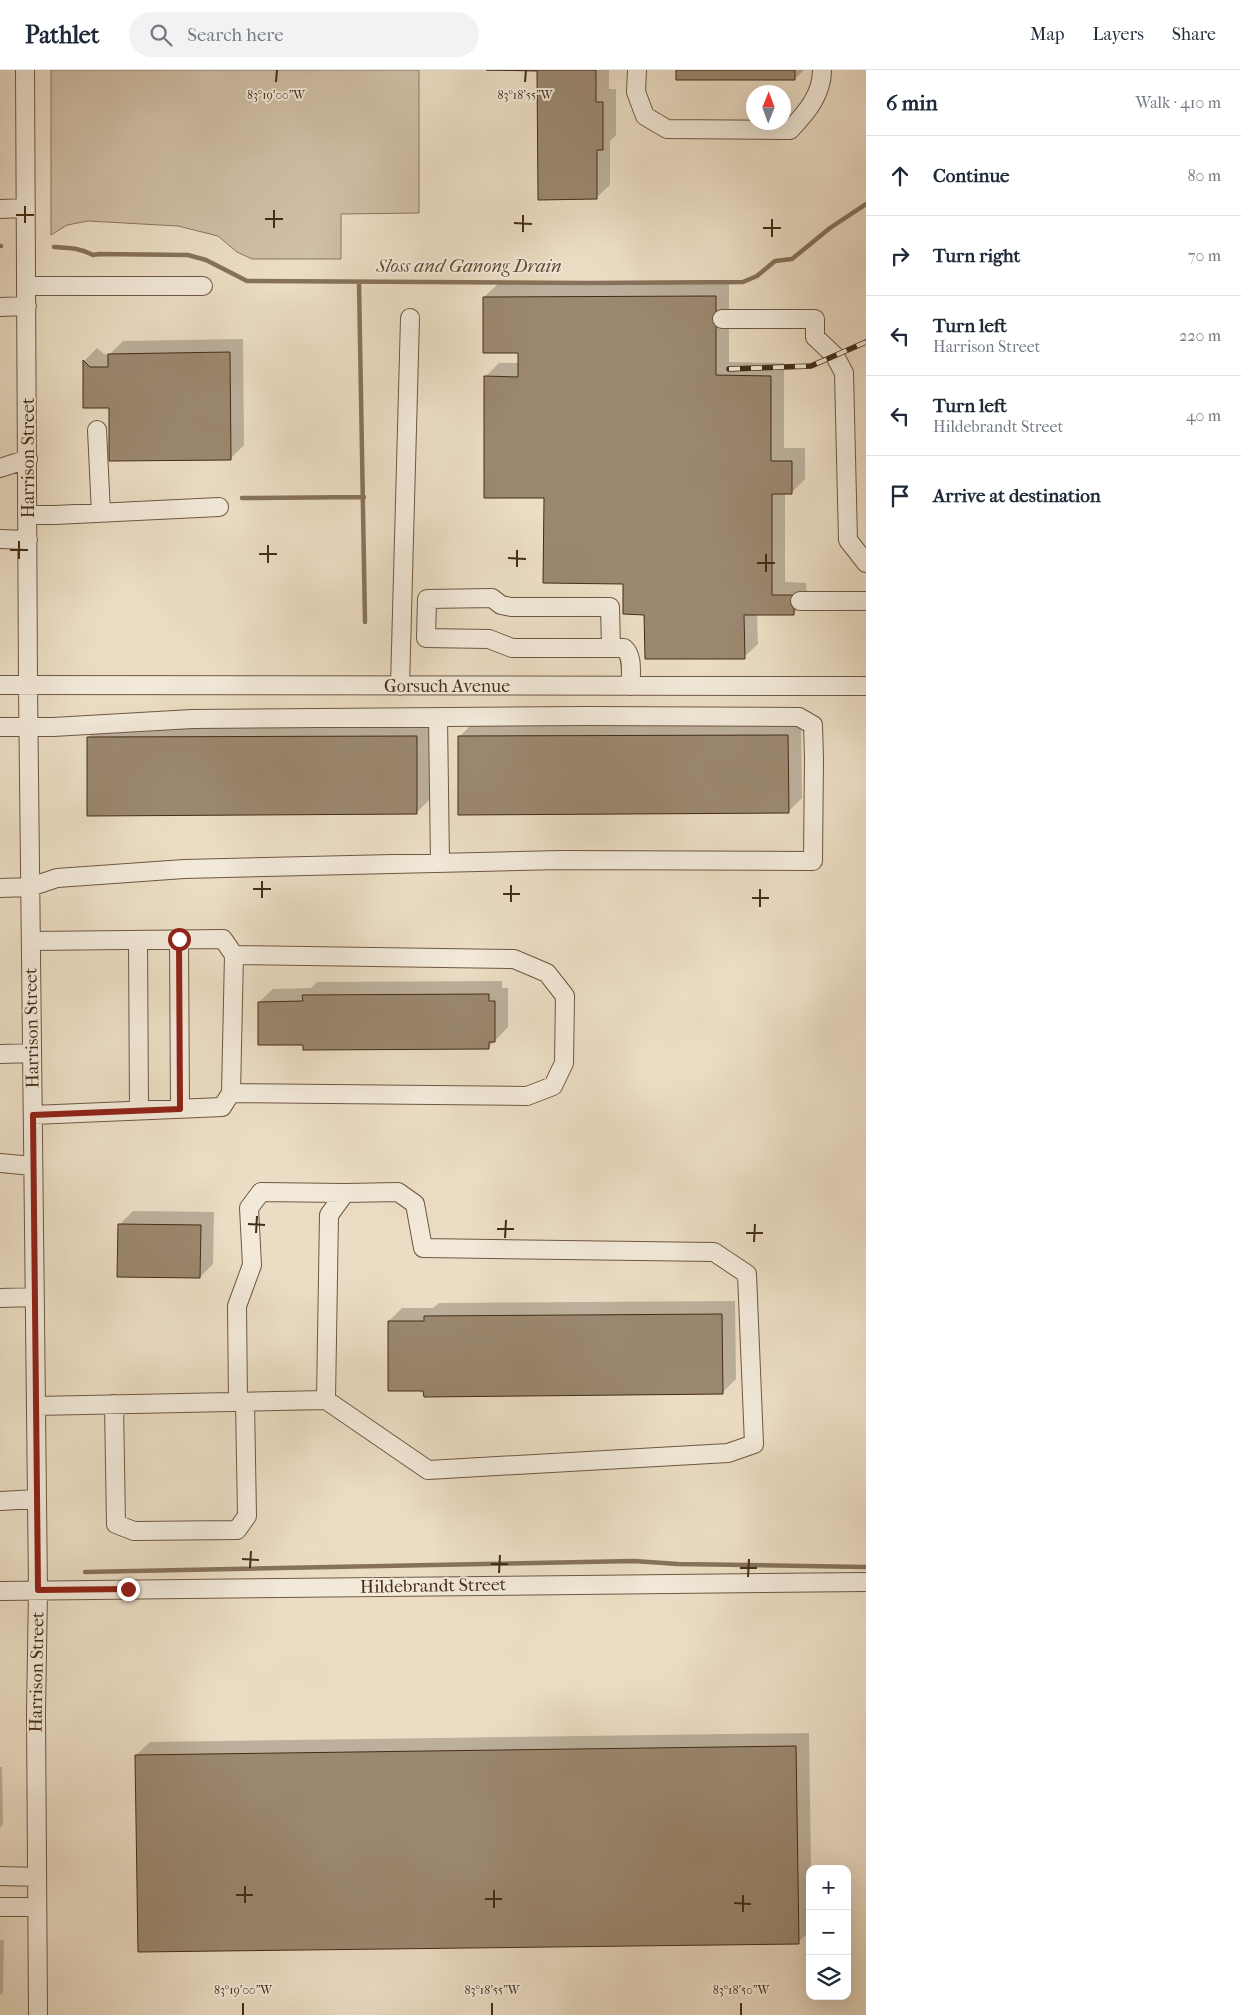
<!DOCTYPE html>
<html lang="en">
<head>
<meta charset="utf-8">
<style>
	body { margin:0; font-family:"IM FELL French Canon",serif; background:#f2f2f3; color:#1f2937 }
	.controls { position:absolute; right:15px; bottom:15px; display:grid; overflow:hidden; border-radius:10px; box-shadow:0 5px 20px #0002 }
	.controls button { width:45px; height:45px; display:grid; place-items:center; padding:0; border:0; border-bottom:1px solid #e0e1e3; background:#fff; color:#1f2937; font:25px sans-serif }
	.compass { position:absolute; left:746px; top:15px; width:45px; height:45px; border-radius:50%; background:#fff; box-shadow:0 5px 20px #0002; rotate:1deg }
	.stop { position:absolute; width:15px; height:15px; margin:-11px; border:4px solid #8f2418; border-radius:50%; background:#fff }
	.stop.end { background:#8f2418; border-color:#fff; box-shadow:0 1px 5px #0008 }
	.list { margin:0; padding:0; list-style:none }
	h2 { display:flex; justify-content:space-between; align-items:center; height:65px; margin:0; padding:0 20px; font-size:21px }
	h2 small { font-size:16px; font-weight:400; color:#747a83 }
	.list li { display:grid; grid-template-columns:32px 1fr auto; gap:15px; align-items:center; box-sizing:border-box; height:80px; padding:0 20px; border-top:1px solid #e0e1e3 }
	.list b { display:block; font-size:19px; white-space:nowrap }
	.list p { margin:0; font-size:16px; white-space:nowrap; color:#747a83 }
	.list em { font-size:16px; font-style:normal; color:#747a83 }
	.icon { flex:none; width:28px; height:28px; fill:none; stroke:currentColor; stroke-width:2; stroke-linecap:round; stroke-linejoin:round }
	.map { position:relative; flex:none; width:866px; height:1945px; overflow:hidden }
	header { display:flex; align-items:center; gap:30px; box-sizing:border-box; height:70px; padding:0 25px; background:#fff; border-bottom:1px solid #e0e1e3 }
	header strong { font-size:24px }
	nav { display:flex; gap:28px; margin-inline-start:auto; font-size:18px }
	.search { width:350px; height:45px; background:#f2f2f3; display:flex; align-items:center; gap:12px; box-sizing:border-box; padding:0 18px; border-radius:28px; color:#747a83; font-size:19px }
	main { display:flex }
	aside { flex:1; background:#fff }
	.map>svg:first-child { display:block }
	.green { fill:#cfbfa6; stroke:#8a765e }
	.shadow { fill:#0003 }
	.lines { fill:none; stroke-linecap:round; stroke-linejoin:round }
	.stream { stroke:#86725b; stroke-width:4.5 }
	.building { fill:#9b8870; stroke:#442c16 }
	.minor-casing { stroke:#6e5842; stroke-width:20 }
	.minor { stroke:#f2e9d9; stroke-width:18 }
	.rail-casing { stroke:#442c16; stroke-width:5.5 }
	.rail { stroke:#f2e9d9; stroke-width:4; stroke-dasharray:11; stroke-linecap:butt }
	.route { stroke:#8f2418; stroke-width:6 }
	.ticks { fill:none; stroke:#442c16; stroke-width:2 }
	.labels { text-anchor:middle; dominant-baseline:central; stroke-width:4; stroke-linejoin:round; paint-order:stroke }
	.street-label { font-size:18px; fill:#442c16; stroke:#f2e9d9 }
	.water-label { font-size:19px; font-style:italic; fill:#604933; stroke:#f2e9d9 }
	.ticks-label { font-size:12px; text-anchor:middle; fill:#442c16; stroke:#f2e9d9; stroke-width:4; stroke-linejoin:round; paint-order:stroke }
</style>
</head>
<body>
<header>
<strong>Pathlet</strong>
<div class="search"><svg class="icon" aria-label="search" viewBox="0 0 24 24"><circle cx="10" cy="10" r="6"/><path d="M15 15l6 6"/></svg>Search here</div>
<nav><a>Map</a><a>Layers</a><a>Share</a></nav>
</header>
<main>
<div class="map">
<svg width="866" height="1945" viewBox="0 0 866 1945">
	<rect width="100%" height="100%" fill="#ebddc4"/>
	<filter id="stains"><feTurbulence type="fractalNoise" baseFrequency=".004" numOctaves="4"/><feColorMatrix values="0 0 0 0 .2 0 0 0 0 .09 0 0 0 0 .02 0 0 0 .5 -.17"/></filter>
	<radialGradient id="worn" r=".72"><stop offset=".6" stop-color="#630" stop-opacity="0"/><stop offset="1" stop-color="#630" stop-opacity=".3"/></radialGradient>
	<path class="green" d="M 51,0 L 419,0 L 419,143 L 341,144 L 341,189 L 252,189 L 237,182 L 218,166 L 178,156 L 88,151 L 67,155 L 51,165 Z"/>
	<path class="shadow" d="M 538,0 L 609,0 L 609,19 L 616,19 L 616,65 L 610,71 L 610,115 L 596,128 Z
		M 678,0 L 804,0 L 795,9 Z
		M 729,213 L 729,292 L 784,293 L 784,378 L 805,378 L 805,409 L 791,423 L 785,423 L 785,512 L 806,513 L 807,530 L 793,544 L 757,543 L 758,574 L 744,587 L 645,544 L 624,513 L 546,427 L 485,307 L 499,293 L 519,293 L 519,282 L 484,227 L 498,214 Z
		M 243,269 L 244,375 L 230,389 L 111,336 L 85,336 L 84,291 L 97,278 L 104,284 L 110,284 L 123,271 Z
		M 801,652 L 802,728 L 788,742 L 459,667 L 473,653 Z
		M 430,653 L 430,729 L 417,742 L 88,668 L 101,654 Z
		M 502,911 L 502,918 L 508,918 L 508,957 L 489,977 L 305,973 L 259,932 L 273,919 L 311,918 L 317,912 Z
		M 133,1141 L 214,1142 L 213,1194 L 200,1207 L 119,1155 Z
		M 735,1231 L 736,1309 L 722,1323 L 424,1319 L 389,1251 L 402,1238 L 433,1238 L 439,1233 Z
		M 809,1663 L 811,1799 L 810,1861 L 798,1872 L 136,1685 L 150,1672 Z
		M 0,1697 L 2,1697 L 3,1754 L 0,1758 Z
		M 0,1870 L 4,1870 L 3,1922 L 0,1925 Z"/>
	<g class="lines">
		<path class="stream" d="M 0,176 L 1,176
			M 54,177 C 70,178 80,178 93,185 L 99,184 L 188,185 L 206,190 L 247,211 L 588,213 L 743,212 L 757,206 L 775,191 L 792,189 L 830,158 L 866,134
			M 359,213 L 365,552
			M 242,428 L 364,427
			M 85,1502 L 634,1491 L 678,1494 L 866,1497"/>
	</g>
	<path class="building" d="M 486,0 L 596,0 L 596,32 L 603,32 L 603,80 L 597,80 L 597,129 L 538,130 L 537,1 Z
		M 676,0 L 795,0 L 795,10 L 676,10 Z
		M 716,226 L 716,305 L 771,306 L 771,391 L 792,391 L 792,424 L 772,424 L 772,525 L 794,525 L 794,545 L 744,545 L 745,589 L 645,589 L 644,545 L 623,544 L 623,514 L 543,513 L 544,428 L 484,428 L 484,306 L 518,307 L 518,283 L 483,283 L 483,227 Z
		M 230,282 L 231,390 L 109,391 L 109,338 L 83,338 L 83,290 L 90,297 L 108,297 L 108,284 Z
		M 788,665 L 789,743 L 458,745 L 458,666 Z
		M 417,666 L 417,744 L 87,746 L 87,667 Z
		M 489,924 L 489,931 L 495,931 L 495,972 L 489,972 L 489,979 L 303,980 L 303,975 L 258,975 L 258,932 L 303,931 L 302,925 Z
		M 118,1154 L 201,1155 L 200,1208 L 117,1207 Z
		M 722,1244 L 723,1324 L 424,1327 L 423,1321 L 388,1321 L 388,1251 L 424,1251 L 424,1246 Z
		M 796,1676 L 799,1874 L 138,1882 L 135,1685 Z"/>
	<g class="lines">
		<defs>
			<path id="minor" d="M 25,0 L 28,615 L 38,1520 L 36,1643 L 38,1945
				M 637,0 L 636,22 L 645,46 L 667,59 L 790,60 C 806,43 822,25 822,0
				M 0,139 L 26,138
				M 27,216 L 203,216
				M 0,237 L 27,236
				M 722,249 L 815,249 L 815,267 L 835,286 L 844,303 L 848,470 L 866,493
				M 97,360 L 101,443
				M 0,398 L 28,389
				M 28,445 L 55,445 L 219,437
				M 0,469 L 28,470
				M 800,531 L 866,531
				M 611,578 L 610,537 L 511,537 L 501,535 L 492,528 L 427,529 L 426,568 L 489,569 L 512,578 L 624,578 C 634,587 630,604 631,616
				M 0,615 L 866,616
				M 400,616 L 410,248
				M 438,647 L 440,793
				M 0,657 L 53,657 L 192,649 L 587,646 L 799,647 L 813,655 L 814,688 L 813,791 L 561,790 L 184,799 L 57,808 L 30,817 L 0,818
				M 179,869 L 180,1039
				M 138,870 L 139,1040
				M 31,871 L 223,869 L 234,885 L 231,1023 L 222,1037 L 33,1045
				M 0,984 L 32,983
				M 231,1023 L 527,1026 L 553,1016 L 564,993 L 565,926 L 547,903 L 514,889 L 234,885
				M 0,1093 L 33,1096
				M 0,1228 L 35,1227
				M 238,1332 L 237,1236 L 252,1195 L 249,1138 L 261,1122 L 345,1123
				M 114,1334 L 116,1454 L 134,1461 L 237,1460 L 247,1446 L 245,1332
				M 36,1336 L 326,1330 L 428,1400 L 728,1383 L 754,1374 L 747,1204 L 714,1182 L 423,1178 L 415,1134 L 398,1122 L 345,1123 L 329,1145 L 326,1330
				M 0,1431 L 37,1429
				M 0,1521 L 866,1512
				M 0,1806 L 37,1807
				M 0,1837 L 37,1837"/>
		</defs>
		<use href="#minor" class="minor-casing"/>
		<use href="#minor" class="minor"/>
		<defs>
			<path id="rail" d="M 729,299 L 811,296 L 866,272"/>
		</defs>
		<use href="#rail" class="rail-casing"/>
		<use href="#rail" class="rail"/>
	</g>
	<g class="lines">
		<path class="route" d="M 128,1519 L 38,1520 L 33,1045 L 180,1039 L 179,869"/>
	</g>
	<path class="ticks" d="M 276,12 L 277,0M 525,12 L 526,0M 16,145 L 34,145M 265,149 L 283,149M 25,153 L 25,136M 514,153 L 532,154M 274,158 L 274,140M 763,158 L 781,158M 523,162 L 523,145M 772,167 L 772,149M 10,480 L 28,480M 259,484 L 277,484M 508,488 L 526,489M 19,489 L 19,471M 268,493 L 268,475M 757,493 L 775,493M 517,497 L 517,480M 766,502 L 766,484M 253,819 L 271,819M 503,824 L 520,824M 262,828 L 262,811M 752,828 L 769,828M 511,832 L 511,815M 760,837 L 760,819M 248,1154 L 265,1155M 497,1159 L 514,1159M 256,1163 L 257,1146M 746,1163 L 763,1163M 505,1168 L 506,1150M 754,1172 L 755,1154M 242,1489 L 259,1490M 491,1494 L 508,1494M 250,1498 L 251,1481M 740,1498 L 757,1498M 499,1503 L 500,1485M 748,1507 L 749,1489M 236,1825 L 253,1825M 485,1829 L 502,1829M 245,1833 L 245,1816M 734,1833 L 751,1834M 494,1838 L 494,1820M 743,1842 L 743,1825M 243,1945 L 243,1933M 492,1945 L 492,1933M 741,1945 L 741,1933"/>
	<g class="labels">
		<g class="street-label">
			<text transform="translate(28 388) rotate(-90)">Harrison Street</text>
			<text x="447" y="616">Gorsuch Avenue</text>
			<text transform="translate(32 958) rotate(-91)">Harrison Street</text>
			<text transform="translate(433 1516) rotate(-1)">Hildebrandt Street</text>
			<text transform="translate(37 1602) rotate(-89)">Harrison Street</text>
		</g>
		<g class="water-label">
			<text x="469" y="196">Sloss and Ganong Drain</text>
		</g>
	</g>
	<g class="ticks-label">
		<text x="276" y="29">83°19'00"W</text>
		<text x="525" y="29">83°18'55"W</text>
		<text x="243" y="1924">83°19'00"W</text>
		<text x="492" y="1924">83°18'55"W</text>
		<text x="741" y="1924">83°18'50"W</text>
	</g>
	<rect width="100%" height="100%" filter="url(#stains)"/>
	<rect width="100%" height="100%" fill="url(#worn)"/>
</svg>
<div class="controls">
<button>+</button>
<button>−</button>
<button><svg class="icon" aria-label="layers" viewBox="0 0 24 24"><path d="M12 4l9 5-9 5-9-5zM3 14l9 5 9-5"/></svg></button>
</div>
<svg class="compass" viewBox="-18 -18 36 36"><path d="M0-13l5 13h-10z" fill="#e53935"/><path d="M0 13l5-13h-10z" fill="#747a83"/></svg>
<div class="stop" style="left:179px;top:869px"></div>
<div class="stop end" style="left:128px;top:1519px"></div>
</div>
<aside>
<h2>6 min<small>Walk · 410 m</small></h2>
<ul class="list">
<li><svg class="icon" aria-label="ahead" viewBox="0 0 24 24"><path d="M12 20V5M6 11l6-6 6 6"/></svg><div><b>Continue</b></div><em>80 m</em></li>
<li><svg class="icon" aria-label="right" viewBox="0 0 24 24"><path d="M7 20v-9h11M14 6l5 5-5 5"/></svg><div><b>Turn right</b></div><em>70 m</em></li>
<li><svg class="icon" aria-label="left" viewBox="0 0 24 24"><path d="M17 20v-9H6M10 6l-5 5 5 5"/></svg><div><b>Turn left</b><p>Harrison Street</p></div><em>220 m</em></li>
<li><svg class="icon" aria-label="left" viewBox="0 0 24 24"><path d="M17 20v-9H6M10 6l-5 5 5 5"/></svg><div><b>Turn left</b><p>Hildebrandt Street</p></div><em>40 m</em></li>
<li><svg class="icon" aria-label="arrive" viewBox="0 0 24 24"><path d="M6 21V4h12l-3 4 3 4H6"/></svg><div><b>Arrive at destination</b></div></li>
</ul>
</aside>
</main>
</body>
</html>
